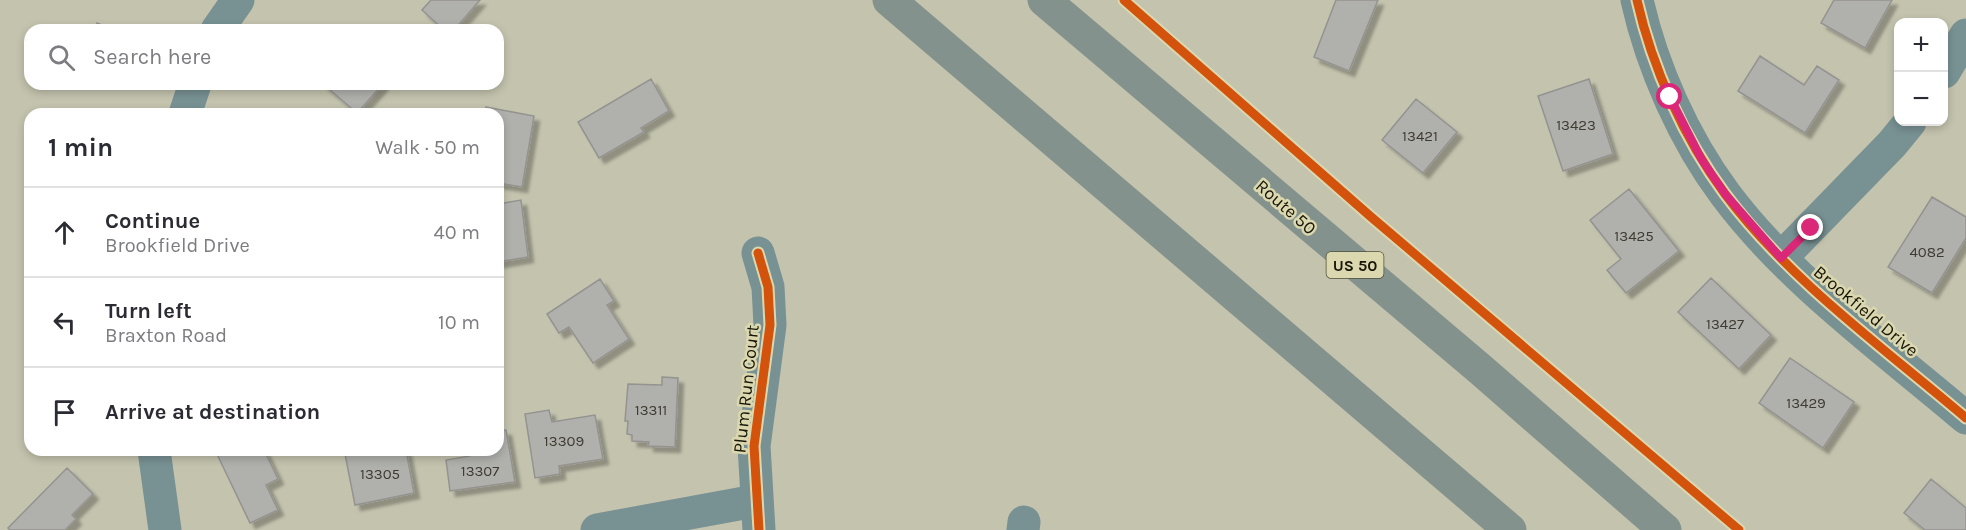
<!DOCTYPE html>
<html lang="en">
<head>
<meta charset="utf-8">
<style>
	body { margin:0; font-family:Karla,sans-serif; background:#f7f7f7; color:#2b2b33 }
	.controls { position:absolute; right:18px; top:18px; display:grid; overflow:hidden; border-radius:12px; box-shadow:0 3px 9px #0003 }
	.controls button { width:54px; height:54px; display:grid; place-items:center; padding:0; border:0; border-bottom:2px solid #e1e1e2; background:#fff; color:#2b2b33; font:30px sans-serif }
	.stop { position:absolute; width:18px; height:18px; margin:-14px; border:4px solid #db2777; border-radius:50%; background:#fff }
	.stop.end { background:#db2777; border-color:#fff; box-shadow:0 2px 6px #0008 }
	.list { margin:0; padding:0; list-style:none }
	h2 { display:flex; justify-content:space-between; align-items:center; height:78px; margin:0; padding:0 24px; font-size:26px }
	h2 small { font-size:20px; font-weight:400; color:#7c7c81 }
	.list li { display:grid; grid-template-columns:39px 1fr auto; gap:18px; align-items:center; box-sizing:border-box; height:90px; padding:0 24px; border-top:2px solid #e1e1e2 }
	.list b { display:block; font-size:22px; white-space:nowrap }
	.list p { margin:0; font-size:20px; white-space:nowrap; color:#7c7c81 }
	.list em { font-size:20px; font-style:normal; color:#7c7c81 }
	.icon { flex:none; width:33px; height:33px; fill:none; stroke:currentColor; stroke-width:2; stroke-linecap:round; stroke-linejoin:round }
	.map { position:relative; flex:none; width:1966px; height:530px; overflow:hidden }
	.search { position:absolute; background:#fff; box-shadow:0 3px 9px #0003; left:24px; top:24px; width:480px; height:66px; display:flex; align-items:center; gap:15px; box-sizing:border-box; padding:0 21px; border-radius:18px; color:#7c7c81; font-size:22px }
	.panel { position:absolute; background:#fff; box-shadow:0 3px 9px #0003; left:24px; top:108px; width:480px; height:348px; border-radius:18px }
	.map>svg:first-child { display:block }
	.building { fill:#b0b0ad; stroke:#949390; stroke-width:1.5; filter:url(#shadow) }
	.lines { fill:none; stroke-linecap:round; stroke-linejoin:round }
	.minor { stroke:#789193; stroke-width:33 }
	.trunk { stroke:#83928c; stroke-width:33 }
	.cycleway-casing { stroke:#dbd8b0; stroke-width:13 }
	.cycleway { stroke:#d3520c; stroke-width:9 }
	.route { stroke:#db2777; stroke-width:8 }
	.labels { text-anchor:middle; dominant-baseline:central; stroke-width:5; stroke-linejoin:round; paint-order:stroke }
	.number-label { font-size:15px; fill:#3e3c31 }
	.shield { fill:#dbd8b0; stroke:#52503a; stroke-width:1.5 }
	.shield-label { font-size:16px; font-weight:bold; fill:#181608 }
	.street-label { font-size:18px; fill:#181608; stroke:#dbd8b0 }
</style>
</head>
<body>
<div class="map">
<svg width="1966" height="530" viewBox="0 0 1966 530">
	<defs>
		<filter id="shadow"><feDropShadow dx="5.5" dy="5.5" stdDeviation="1.5" flood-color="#0004"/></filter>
	</defs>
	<rect width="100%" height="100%" fill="#c4c3ae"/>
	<path class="building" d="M 431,0 L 480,0 L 454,30 L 444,30 L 422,10 Z
		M 1336,0 L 1378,0 L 1349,71 L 1314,57 Z
		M 1834,0 L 1892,0 L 1865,48 L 1821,23 Z
		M 97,23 L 114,30 L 94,30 Z
		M 1760,56 L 1804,85 L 1817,66 L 1839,80 L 1805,133 L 1738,91 Z
		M 651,79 L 669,111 L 641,128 L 644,132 L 599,158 L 578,122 Z
		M 1589,79 L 1613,154 L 1563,171 L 1538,96 Z
		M 323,84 L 383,84 L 357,113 Z
		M 1416,99 L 1457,132 L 1423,173 L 1382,140 Z
		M 486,107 L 534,116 L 522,187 L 498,183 L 498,114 L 485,114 Z
		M 1629,189 L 1679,251 L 1626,293 L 1607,270 L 1621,259 L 1590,220 Z
		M 1932,197 L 1966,217 L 1966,238 L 1932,293 L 1888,267 Z
		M 521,200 L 528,257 L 498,262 L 498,204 Z
		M 1711,278 L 1771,335 L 1739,369 L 1678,312 Z
		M 600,279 L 614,301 L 607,305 L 629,339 L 593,363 L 569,327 L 559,333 L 547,314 Z
		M 1790,358 L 1854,402 L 1823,448 L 1759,403 Z
		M 662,377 L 678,378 L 675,447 L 648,446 L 649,442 L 632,441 L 632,435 L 627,434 L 628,421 L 625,421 L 628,384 L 662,385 Z
		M 549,410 L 552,422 L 595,415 L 603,459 L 559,466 L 560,474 L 535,478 L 525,414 Z
		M 506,430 L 515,482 L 450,491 L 446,460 L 470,456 L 469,450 L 498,450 L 498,431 Z
		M 215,450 L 264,450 L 278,479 L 266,485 L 278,510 L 250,523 Z
		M 365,450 L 406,450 L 414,493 L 355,505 L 345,454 Z
		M 67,468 L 93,494 L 72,515 L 76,519 L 65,530 L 10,530 L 8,528 Z
		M 1931,479 L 1966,508 L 1966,530 L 1925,530 L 1904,513 Z"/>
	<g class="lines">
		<path class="minor" d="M 1637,0 C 1652,67 1684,139 1725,194 C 1789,280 1885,349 1966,418
			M 217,30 L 238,0
			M 1944,72 L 1966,35
			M 185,114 L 195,84
			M 758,253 L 768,287 L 770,325 L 754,446 L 759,530
			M 1781,258 L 1892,144 L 1910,122
			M 154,450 L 165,530
			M 597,530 L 755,501
			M 1023,530 L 1024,522"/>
		<path class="trunk" d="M 889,0 L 1510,530
			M 1044,0 L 1480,369 L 1665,530"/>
		<defs>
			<path id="cycleway" d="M 1124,0 L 1370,216 L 1739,530
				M 1637,0 C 1652,67 1684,139 1725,194 C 1789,280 1885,349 1966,418
				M 758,253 L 768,287 L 770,325 L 754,446 L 759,530"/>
		</defs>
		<use href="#cycleway" class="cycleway-casing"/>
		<use href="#cycleway" class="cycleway"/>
	</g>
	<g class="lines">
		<path class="route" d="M 1670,97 L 1702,160 L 1726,195 L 1781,258 L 1811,228"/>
	</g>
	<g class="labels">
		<g class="number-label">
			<text x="1576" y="125">13423</text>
			<text x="1420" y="136">13421</text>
			<text x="1634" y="236">13425</text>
			<text x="1927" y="252">4082</text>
			<text x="1725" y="324">13427</text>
			<text x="1806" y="403">13429</text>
			<text x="651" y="410">13311</text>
			<text x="564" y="441">13309</text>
			<text x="480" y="471">13307</text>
			<text x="380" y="474">13305</text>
		</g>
		<rect class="shield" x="1326.5" y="252" width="57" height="26" rx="4.5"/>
		<g class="shield-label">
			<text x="1355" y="265">US 50</text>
		</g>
		<g class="street-label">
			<text transform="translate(1286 207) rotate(41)">Route 50</text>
			<text transform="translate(1866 311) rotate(40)">Brookfield Drive</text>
			<text transform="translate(746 389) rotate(-84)">Plum Run Court</text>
		</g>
	</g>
</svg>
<div class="controls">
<button>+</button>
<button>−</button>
</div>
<div class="stop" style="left:1670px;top:97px"></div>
<div class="stop end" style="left:1811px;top:228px"></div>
<div class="search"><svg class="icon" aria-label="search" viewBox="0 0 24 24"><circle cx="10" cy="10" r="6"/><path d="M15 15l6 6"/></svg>Search here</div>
<section class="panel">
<h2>1 min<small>Walk · 50 m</small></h2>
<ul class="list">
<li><svg class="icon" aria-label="ahead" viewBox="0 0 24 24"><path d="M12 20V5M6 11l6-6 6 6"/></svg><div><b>Continue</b><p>Brookfield Drive</p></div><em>40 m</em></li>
<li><svg class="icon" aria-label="left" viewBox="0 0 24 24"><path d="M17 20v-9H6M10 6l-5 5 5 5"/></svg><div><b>Turn left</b><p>Braxton Road</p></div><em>10 m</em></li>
<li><svg class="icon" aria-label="arrive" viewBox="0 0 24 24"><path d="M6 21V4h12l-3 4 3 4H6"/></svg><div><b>Arrive at destination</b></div></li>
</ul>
</section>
</div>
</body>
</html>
